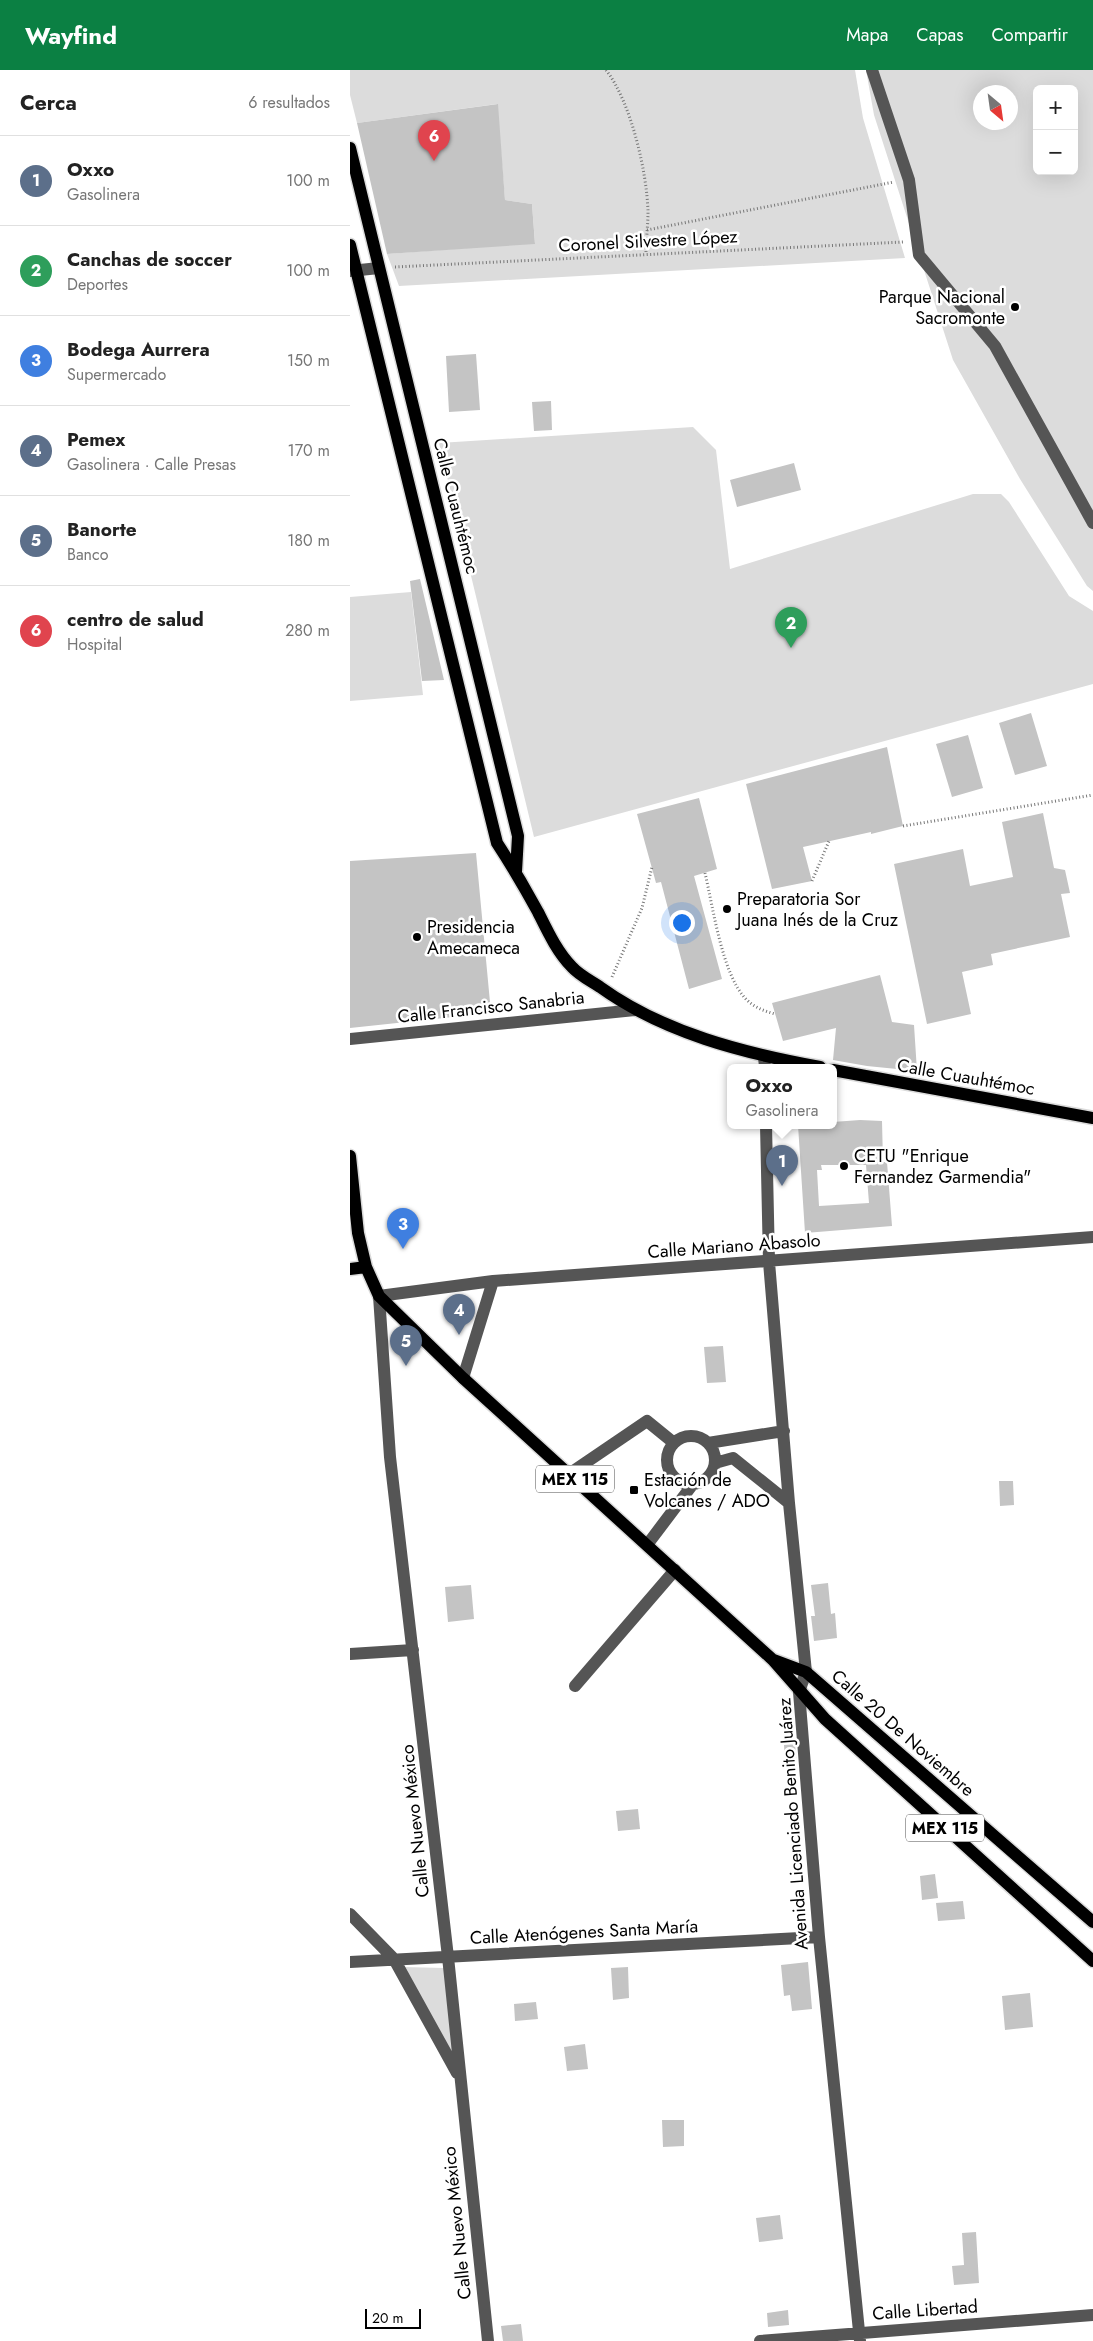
<!DOCTYPE html>
<html lang="es">
<head>
<meta charset="utf-8">
<style>
	body { margin:0; font-family:Jost,sans-serif; background:#f6f6f6; color:#222 }
	.controls { position:absolute; right:15px; top:15px; display:grid; overflow:hidden; border-radius:8px; box-shadow:0 5px 20px #0002 }
	.controls button { width:45px; height:45px; display:grid; place-items:center; padding:0; border:0; border-bottom:1px solid #e0e0e0; background:#fff; color:#222; font:25px sans-serif }
	.compass { position:absolute; left:623px; top:15px; width:45px; height:45px; border-radius:50%; background:#fff; box-shadow:0 5px 20px #0002; rotate:151deg }
	.scale { position:absolute; left:15px; bottom:12px; width:56px; box-sizing:border-box; padding-left:5px; border:2px solid #000; border-top:0; font-size:14px; line-height:18px; white-space:nowrap; color:#000; -webkit-text-stroke:4px #fff; paint-order:stroke }
	.you { position:absolute; left:331px; top:852px; width:18px; height:18px; margin:-12px; border:4px solid #fff; border-radius:50%; background:#1a73e8; box-shadow:0 0 0 8px #1a73e833 }
	.badge { display:grid; place-items:center; width:32px; height:32px; border-radius:50%; background:#0b8043; color:#fff; font-size:16px; font-weight:700 }
	.pin { position:absolute; translate:-50% -41px; filter:drop-shadow(0 1px 2px #0008) }
	.pin::after { content:''; position:absolute; top:26px; width:18px; height:15px; background:inherit; clip-path:polygon(0 0,100% 0,50% 100%) }
	.popup { position:absolute; left:377px; top:994px; width:110px; height:65px; box-sizing:border-box; display:grid; place-content:center; border-radius:8px; background:#fff; filter:drop-shadow(0 1px 4px #0005); font-size:16px; white-space:nowrap; color:#767676 }
	.popup b { font-size:19px; color:#222 }
	.popup::after { content:''; position:absolute; left:50%; top:100%; margin-left:-10px; border:10px solid transparent; border-top-color:#fff }
	.list { margin:0; padding:0; list-style:none }
	h2 { display:flex; justify-content:space-between; align-items:center; height:65px; margin:0; padding:0 20px; font-size:21px }
	h2 small { font-size:16px; font-weight:400; color:#767676 }
	.list li { display:grid; grid-template-columns:32px 1fr auto; gap:15px; align-items:center; box-sizing:border-box; height:90px; padding:0 20px; border-top:1px solid #e0e0e0 }
	.list b { display:block; font-size:19px; white-space:nowrap }
	.list p { margin:0; font-size:16px; white-space:nowrap; color:#767676 }
	.list em { font-size:16px; font-style:normal; color:#767676 }
	.map { position:relative; flex:none; width:743px; height:2271px; overflow:hidden }
	header { display:flex; align-items:center; gap:30px; box-sizing:border-box; height:70px; padding:0 25px; background:#0b8043; color:#fff }
	header strong { font-size:24px }
	nav { display:flex; gap:28px; margin-inline-start:auto; font-size:18px }
	main { display:flex }
	aside { flex:1; background:#fff }
	.map>svg:first-child { display:block }
	.green { fill:#dcdcdc; fill-rule:evenodd }
	.building { fill:#c4c4c4; fill-rule:evenodd }
	.lines { fill:none; stroke-linecap:round; stroke-linejoin:round }
	.major-casing { stroke:#dbdbdb; stroke-width:15 }
	.path { stroke:#777; stroke-width:3; stroke-dasharray:1 2.5; stroke-linecap:butt }
	.minor { stroke:#555; stroke-width:12 }
	.major { stroke:#000; stroke-width:12 }
	.poi-dot { fill:#000; stroke:#fff; stroke-width:2 }
	.labels { text-anchor:middle; dominant-baseline:central; stroke-width:5; stroke-linejoin:round; paint-order:stroke }
	.shield { fill:#fff; stroke:#4c4c4c; stroke-width:1 }
	.shield-label { font-size:16px; font-weight:bold; fill:#000 }
	.street-label { font-size:18px; fill:#000; stroke:#fff }
	.poi-label { font-size:18px; fill:#000; stroke:#fff; text-anchor:start }
</style>
</head>
<body>
<header>
<strong>Wayfind</strong>
<nav><a>Mapa</a><a>Capas</a><a>Compartir</a></nav>
</header>
<main>
<aside>
<h2>Cerca<small>6 resultados</small></h2>
<ul class="list">
<li><span class="badge" style="background:#5c6f8a">1</span><div><b>Oxxo</b><p>Gasolinera</p></div><em>100 m</em></li>
<li><span class="badge" style="background:#2e9e5b">2</span><div><b>Canchas de soccer</b><p>Deportes</p></div><em>100 m</em></li>
<li><span class="badge" style="background:#3f7fe0">3</span><div><b>Bodega Aurrera</b><p>Supermercado</p></div><em>150 m</em></li>
<li><span class="badge" style="background:#5c6f8a">4</span><div><b>Pemex</b><p>Gasolinera · Calle Presas</p></div><em>170 m</em></li>
<li><span class="badge" style="background:#5c6f8a">5</span><div><b>Banorte</b><p>Banco</p></div><em>180 m</em></li>
<li><span class="badge" style="background:#e0444e">6</span><div><b>centro de salud</b><p>Hospital</p></div><em>280 m</em></li>
</ul>
</aside>
<div class="map">
<svg width="743" height="2271" viewBox="0 0 743 2271">
	<rect width="100%" height="100%" fill="#fff"/>
	<path class="green" d="M 0,0 L 505,0 L 513,48 L 555,188 L 49,216 L 37,184 L 185,173 L 182,134 L 155,130 L 147,34 L 7,53 L 0,25 Z
		M 516,0 L 743,0 L 743,521 L 737,516 L 670,409 L 603,290 L 524,45 ZM 687,19 L 724,19 L 724,101 L 687,101 ZM 630,22 L 660,22 L 660,52 L 630,52 Z
		M 343,357 L 366,380 L 380,499 L 623,424 L 651,424 L 659,432 L 719,526 L 743,541 L 743,614 L 184,767 L 89,373 Z
		M 61,522 L 73,625 L 0,631 L 0,527 Z
		M 53,1897 L 94,1898 L 106,1995 Z"/>
	<path class="building" d="M 148,34 L 155,130 L 182,134 L 185,174 L 37,184 L 7,53 Z
		M 126,284 L 130,340 L 99,342 L 96,286 Z
		M 201,331 L 202,360 L 184,361 L 182,332 Z
		M 444,393 L 451,420 L 387,437 L 380,410 Z
		M 70,509 L 94,610 L 72,611 L 60,511 Z
		M 681,643 L 697,696 L 665,705 L 649,653 Z
		M 618,665 L 633,718 L 602,727 L 586,674 Z
		M 537,677 L 553,756 L 521,764 L 521,762 L 453,777 L 462,811 L 422,819 L 396,714 Z
		M 349,728 L 367,799 L 344,806 L 372,909 L 339,919 L 311,812 L 306,813 L 287,744 Z
		M 693,743 L 704,798 L 715,800 L 720,823 L 711,824 L 720,867 L 641,884 L 643,895 L 612,902 L 621,944 L 577,954 L 544,794 L 613,779 L 620,816 L 663,807 L 652,752 Z
		M 126,783 L 141,943 L 0,958 L 0,791 Z
		M 530,905 L 542,952 L 564,955 L 567,1001 L 517,996 L 483,990 L 486,958 L 433,971 L 422,933 Z
		M 510,1050 L 532,1051 L 533,1092 L 537,1092 L 542,1156 L 455,1163 L 448,1055 L 483,1055 L 483,1052 ZM 471,1095 L 516,1095 L 519,1133 L 469,1136 L 467,1100 L 472,1100 Z
		M 373,1276 L 376,1312 L 357,1313 L 354,1277 Z
		M 649,1411 L 663,1411 L 664,1435 L 650,1436 Z
		M 478,1513 L 481,1544 L 485,1543 L 487,1568 L 464,1571 L 461,1546 L 465,1546 L 461,1515 Z
		M 121,1515 L 124,1549 L 98,1552 L 95,1517 Z
		M 445,1673 L 447,1698 L 435,1698 L 434,1674 Z
		M 288,1739 L 290,1759 L 268,1761 L 266,1741 Z
		M 585,1804 L 588,1828 L 572,1830 L 570,1806 Z
		M 613,1831 L 615,1849 L 588,1851 L 586,1833 Z
		M 458,1892 L 462,1939 L 442,1941 L 440,1925 L 434,1926 L 431,1895 Z
		M 278,1897 L 279,1928 L 263,1930 L 261,1898 Z
		M 680,1923 L 683,1957 L 655,1960 L 652,1926 Z
		M 186,1932 L 188,1949 L 165,1951 L 164,1934 Z
		M 235,1974 L 238,1999 L 217,2001 L 214,1977 Z
		M 312,2050 L 334,2050 L 334,2076 L 313,2077 Z
		M 430,2145 L 433,2169 L 409,2172 L 406,2148 Z
		M 626,2162 L 629,2213 L 604,2215 L 602,2196 L 614,2195 L 612,2163 Z
		M 438,2240 L 439,2255 L 418,2257 L 417,2243 Z
		M 171,2254 L 173,2271 L 153,2271 L 151,2256 Z"/>
	<g class="lines">
		<defs>
			<path id="major" d="M 0,78 L 168,766 L 166,802
				M 0,175 L 147,773 C 162,796 175,818 188,842 C 197,860 207,882 222,897 C 229,905 241,911 250,917 C 314,963 393,983 470,997
				M 483,1000 L 743,1048
				M 0,1086 L 8,1163 L 16,1197 L 29,1226 L 113,1308 L 423,1590 L 475,1649 L 743,1891
				M 0,1199 L 16,1197
				M 424,1590 L 456,1602 L 743,1852"/>
		</defs>
		<use href="#major" class="major-casing"/>
		<path class="path" d="M 256,0 C 281,32 297,102 298,142 C 298,156 296,170 296,184
			M 297,160 L 544,112
			M 45,197 L 553,172
			M 553,756 L 743,725
			M 355,803 C 363,837 372,903 395,928 C 403,937 414,941 425,944
			M 462,811 L 479,771
			M 262,907 L 292,838 L 302,797"/>
		<path class="minor" d="M 522,0 L 559,110 L 569,185 L 645,276 L 743,453
			M 0,201 L 29,198
			M 0,969 L 285,940
			M 414,987 L 415,997
			M 416,1055 L 419,1192 L 439,1433 L 456,1602 L 449,1622 L 469,1867 L 510,2271
			M 113,1308 L 143,1211
			M317 1390a24 24 0 1 1 48 0a24 24 0 1 1-48 0Z
			M 358,1373 L 434,1361
			M 365,1393 L 383,1388 L 439,1433
			M 219,1404 L 297,1351 L 324,1373
			M 297,1475 L 343,1414
			M 0,1584 L 63,1580
			M 225,1616 L 325,1500
			M 0,1844 L 44,1889 L 107,2003
			M 0,1892 L 469,1867
			M 138,2271 L 98,1887 L 40,1387 L 29,1226 L 143,1211 L 743,1167
			M 410,2271 L 743,2245"/>
		<use href="#major" class="major"/>
	</g>
	<g class="poi-dot">
		<circle cx="665" cy="237" r="5"/>
		<circle cx="377" cy="839" r="5"/>
		<circle cx="67" cy="867" r="5"/>
		<circle cx="494" cy="1096" r="5"/>
		<rect x="279" y="1415" width="10" height="10" rx="2.5"/>
	</g>
	<g class="labels">
		<g class="shield">
			<rect x="186" y="1395.5" width="78" height="27" rx="4"/>
			<rect x="556" y="1744.5" width="78" height="27" rx="4"/>
		</g>
		<g class="shield-label">
			<text x="225" y="1409">MEX 115</text>
			<text x="595" y="1758">MEX 115</text>
		</g>
		<g class="street-label">
			<text transform="translate(298 171) rotate(-3)">Coronel Silvestre López</text>
			<text transform="translate(106 436) rotate(76)">Calle Cuauhtémoc</text>
			<text transform="translate(141 937) rotate(-6)">Calle Francisco Sanabria</text>
			<text transform="translate(616 1007) rotate(10)">Calle Cuauhtémoc</text>
			<text transform="translate(384 1176) rotate(-4)">Calle Mariano Abasolo</text>
			<text transform="translate(553 1663) rotate(41)">Calle 20 De Noviembre</text>
			<text transform="translate(65 1751) rotate(-96)">Calle Nuevo México</text>
			<text transform="translate(443 1754) rotate(-94)">Avenida Licenciado Benito Juárez</text>
			<text transform="translate(234 1862) rotate(-3)">Calle Atenógenes Santa María</text>
			<text transform="translate(107 2153) rotate(-96)">Calle Nuevo México</text>
			<text transform="translate(575 2240) rotate(-4)">Calle Libertad</text>
		</g>
		<g class="poi-label">
			<text x="655" y="227" text-anchor="end">Parque Nacional<tspan x="655" dy="21">Sacromonte</tspan></text>
			<text x="387" y="829">Preparatoria Sor<tspan x="387" dy="21">Juana Inés de la Cruz</tspan></text>
			<text x="77" y="857">Presidencia<tspan x="77" dy="21">Amecameca</tspan></text>
			<text x="504" y="1086">CETU "Enrique<tspan x="504" dy="21">Fernandez Garmendia"</tspan></text>
			<text x="294" y="1410">Estación de<tspan x="294" dy="21">Volcanes / ADO</tspan></text>
		</g>
	</g>
</svg>
<div class="controls">
<button>+</button>
<button>−</button>
</div>
<svg class="compass" viewBox="-18 -18 36 36"><path d="M0-13l5 13h-10z" fill="#e53935"/><path d="M0 13l5-13h-10z" fill="#767676"/></svg>
<div class="scale">20 m</div>
<div class="you"></div>
<div class="pin badge" style="left:432px;top:1116px;background:#5c6f8a">1</div>
<div class="popup"><b>Oxxo</b>Gasolinera</div>
<div class="pin badge" style="left:441px;top:578px;background:#2e9e5b">2</div>
<div class="pin badge" style="left:53px;top:1179px;background:#3f7fe0">3</div>
<div class="pin badge" style="left:109px;top:1265px;background:#5c6f8a">4</div>
<div class="pin badge" style="left:56px;top:1296px;background:#5c6f8a">5</div>
<div class="pin badge" style="left:84px;top:91px;background:#e0444e">6</div>
</div>
</main>
</body>
</html>
